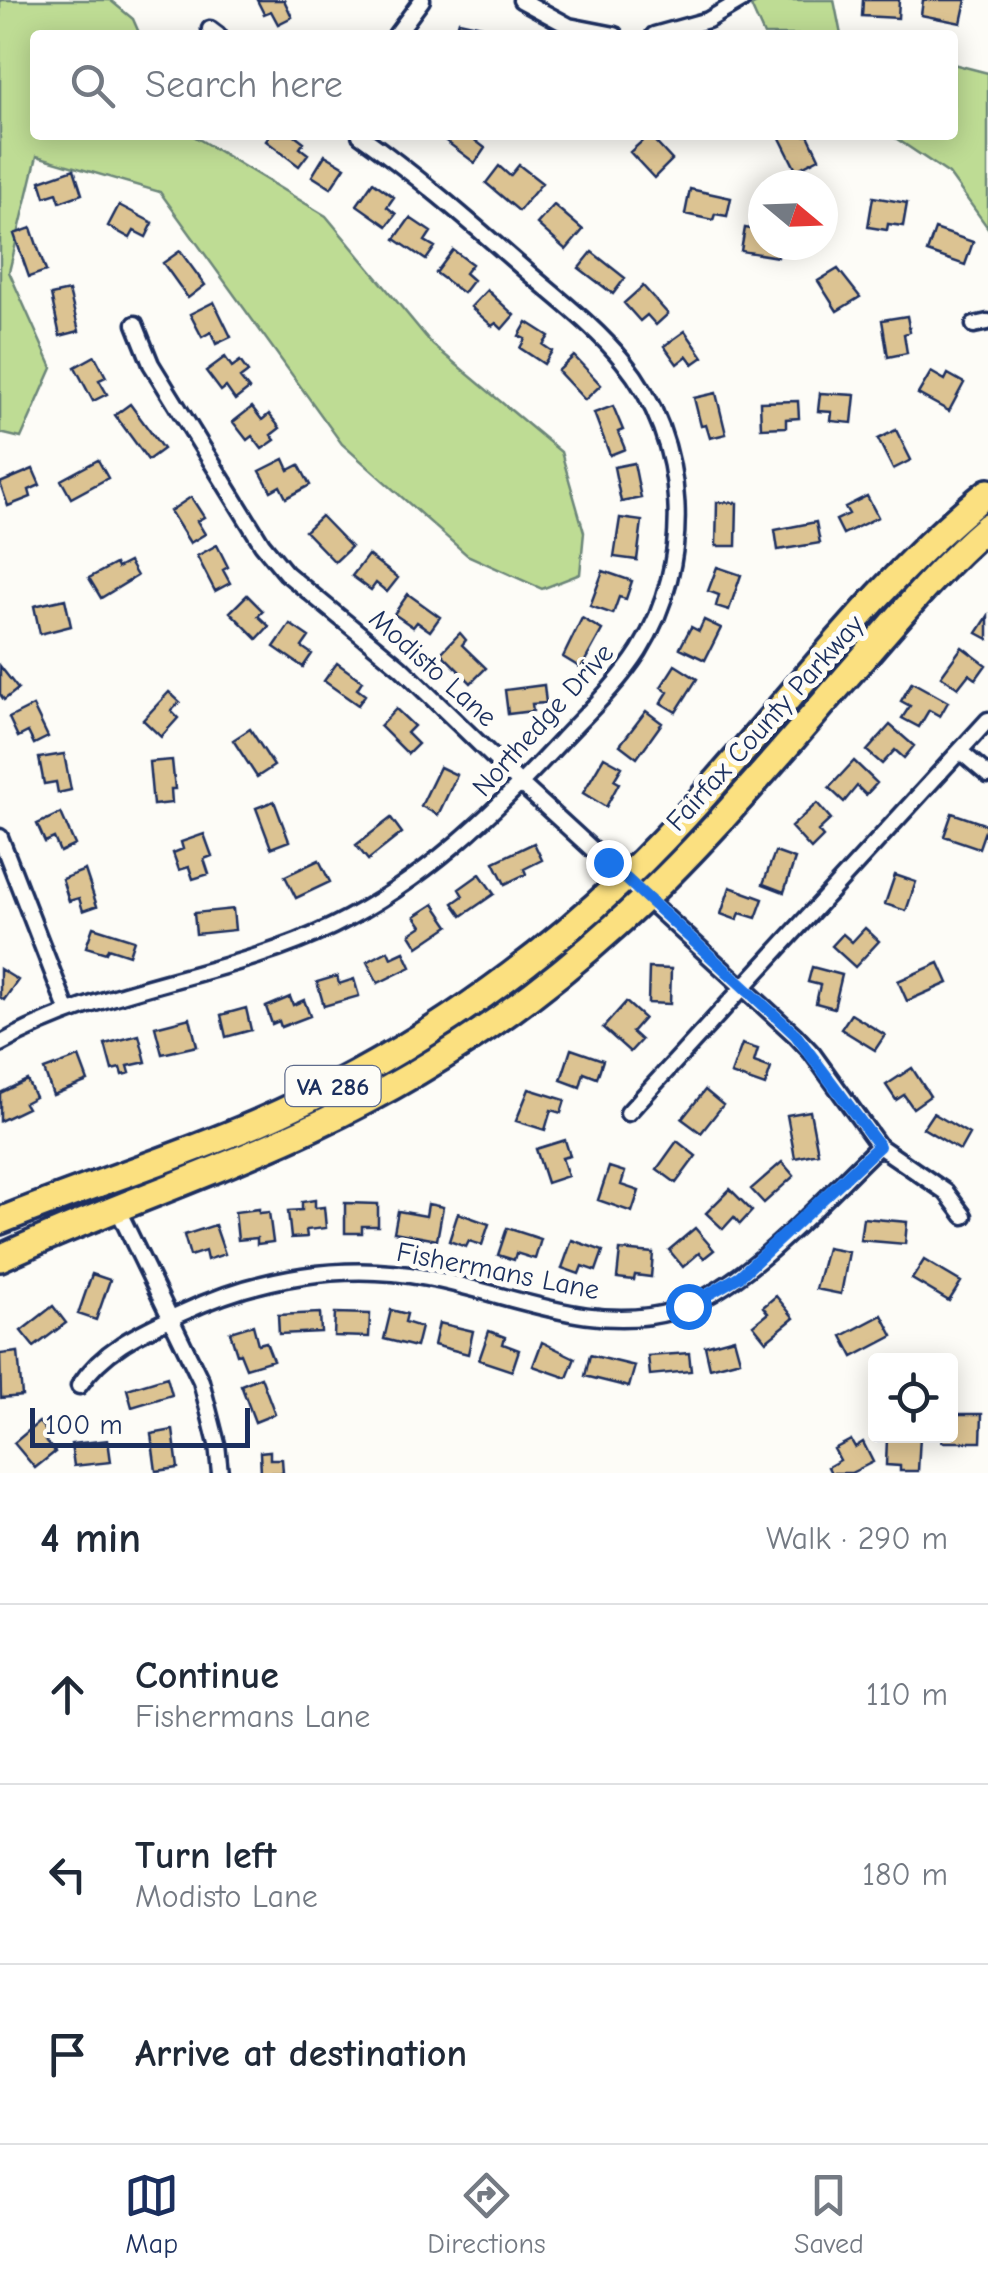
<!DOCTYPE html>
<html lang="en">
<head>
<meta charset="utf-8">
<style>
	body { margin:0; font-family:"Comic Neue",sans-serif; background:#f2f2f3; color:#1f2937 }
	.controls { position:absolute; right:30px; bottom:30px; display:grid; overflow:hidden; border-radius:10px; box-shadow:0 5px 25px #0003 }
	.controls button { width:90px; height:90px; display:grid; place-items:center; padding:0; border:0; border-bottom:2px solid #e0e1e3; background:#fff; color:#1f2937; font:50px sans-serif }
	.compass { position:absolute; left:748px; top:170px; width:90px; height:90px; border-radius:50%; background:#fff; box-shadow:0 5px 25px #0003; rotate:109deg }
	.scale { position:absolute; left:30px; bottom:25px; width:220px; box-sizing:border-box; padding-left:10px; border:5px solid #1b2f5e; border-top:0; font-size:28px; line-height:35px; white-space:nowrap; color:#1b2f5e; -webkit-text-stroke:8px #fdfcf7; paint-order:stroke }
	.stop { position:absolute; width:30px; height:30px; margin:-22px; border:8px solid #1a73e8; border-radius:50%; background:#fff }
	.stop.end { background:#1a73e8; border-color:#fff; box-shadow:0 2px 10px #0008 }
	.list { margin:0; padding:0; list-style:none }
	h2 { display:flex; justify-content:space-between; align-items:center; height:130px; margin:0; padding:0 40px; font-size:42px }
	h2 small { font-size:32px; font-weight:400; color:#747a83 }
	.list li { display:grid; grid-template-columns:65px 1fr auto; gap:30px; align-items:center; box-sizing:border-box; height:180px; padding:0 40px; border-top:2px solid #e0e1e3 }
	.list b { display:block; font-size:38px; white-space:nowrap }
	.list p { margin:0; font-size:32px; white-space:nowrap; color:#747a83 }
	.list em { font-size:32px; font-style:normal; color:#747a83 }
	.icon { flex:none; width:55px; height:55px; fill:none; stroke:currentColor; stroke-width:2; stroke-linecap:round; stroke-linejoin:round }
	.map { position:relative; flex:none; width:988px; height:1473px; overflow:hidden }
	.search { position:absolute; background:#fff; box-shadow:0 5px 25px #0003; left:30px; right:30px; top:30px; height:110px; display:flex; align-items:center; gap:25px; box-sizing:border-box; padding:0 35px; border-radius:10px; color:#747a83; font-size:38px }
	.sheet { height:670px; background:#fff }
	nav { display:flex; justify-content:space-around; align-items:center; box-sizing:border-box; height:140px; border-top:2px solid #e0e1e3; background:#fff; font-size:28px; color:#747a83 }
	nav a { display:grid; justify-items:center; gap:5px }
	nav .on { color:#1b2f5e }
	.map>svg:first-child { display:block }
	.green { fill:#bedc94; stroke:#6c8679; stroke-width:2.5 }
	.building { fill:#dcc392; stroke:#1b2f5e; stroke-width:2.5 }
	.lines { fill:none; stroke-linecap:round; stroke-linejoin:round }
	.minor-casing { stroke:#1b2f5e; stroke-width:21 }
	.trunk-casing { stroke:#1b2f5e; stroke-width:32 }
	.minor { stroke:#fdfcf7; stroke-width:14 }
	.trunk { stroke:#fbe080; stroke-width:25 }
	.route { stroke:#1a73e8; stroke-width:12 }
	.labels { text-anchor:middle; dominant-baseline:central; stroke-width:10; stroke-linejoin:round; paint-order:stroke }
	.shield { fill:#fdfcf7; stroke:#5f6c8c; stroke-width:2.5 }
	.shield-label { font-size:25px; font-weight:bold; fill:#1b2f5e }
	.street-label { font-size:28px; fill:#1b2f5e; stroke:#fdfcf7 }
</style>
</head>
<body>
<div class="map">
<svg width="988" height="1473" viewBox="0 0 988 1473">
	<rect width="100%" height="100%" fill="#fdfcf7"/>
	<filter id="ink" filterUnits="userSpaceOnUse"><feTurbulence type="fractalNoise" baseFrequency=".01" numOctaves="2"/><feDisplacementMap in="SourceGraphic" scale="20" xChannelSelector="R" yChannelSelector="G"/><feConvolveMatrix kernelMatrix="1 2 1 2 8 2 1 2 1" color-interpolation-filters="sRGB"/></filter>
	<g filter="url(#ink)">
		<path class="green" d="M 0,0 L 110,0 L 133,19 L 140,35 L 35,35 L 35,135 L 192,135 L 326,216 L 433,345 L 561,452 L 584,532 L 580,574 L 542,589 L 467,555 L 342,444 L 160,192 L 37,156 L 9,272 L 52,368 L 21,438 L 0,433 Z
			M 763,0 L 834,0 L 841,35 L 764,35 L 751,6 Z
			M 953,64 L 988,73 L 988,228 L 949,174 L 891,135 L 953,135 Z"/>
		<path class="building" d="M 257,0 L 284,0 L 292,17 L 278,24 L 271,11 L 264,14 Z
			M 863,0 L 899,0 L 898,18 L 862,16 Z
			M 923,0 L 966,0 L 961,23 L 921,15 Z
			M 459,21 L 500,30 L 499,35 L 455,35 Z
			M 270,135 L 295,135 L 304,142 L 300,148 L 308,154 L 299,166 L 266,141 Z
			M 468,135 L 485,148 L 475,163 L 439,136 Z
			M 649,135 L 672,160 L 654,178 L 630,152 Z
			M 808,135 L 819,158 L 796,170 L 779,136 Z
			M 325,155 L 345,167 L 331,188 L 312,176 Z
			M 519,165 L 542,183 L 519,211 L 486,183 L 499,166 L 510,176 Z
			M 74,169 L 82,194 L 60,202 L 57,193 L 45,197 L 40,181 Z
			M 373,182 L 394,197 L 387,207 L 396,214 L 387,226 L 357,205 Z
			M 690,189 L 731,198 L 727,216 L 715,214 L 713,220 L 685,214 Z
			M 873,197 L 907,203 L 903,226 L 888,224 L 887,230 L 868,227 Z
			M 119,205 L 153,223 L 146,237 L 134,231 L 130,238 L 108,226 Z
			M 554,205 L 583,230 L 566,250 L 537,224 Z
			M 410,218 L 431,232 L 425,241 L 435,247 L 426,260 L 395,239 Z
			M 31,228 L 46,271 L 29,277 L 14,234 Z
			M 745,228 L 763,231 L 763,245 L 780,245 L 778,257 L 741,251 Z
			M 935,229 L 973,242 L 965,265 L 927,252 Z
			M 453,250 L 472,264 L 465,273 L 473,280 L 463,293 L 436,273 Z
			M 180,251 L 205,285 L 188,298 L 163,263 Z
			M 592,252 L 625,278 L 613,294 L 579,268 Z
			M 838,269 L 860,297 L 837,311 L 818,281 Z
			M 643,286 L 668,314 L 656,325 L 647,315 L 640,321 L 624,303 Z
			M 487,290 L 514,315 L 502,329 L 496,323 L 492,326 L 471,307 Z
			M 69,291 L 79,331 L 60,336 L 51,295 Z
			M 214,302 L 231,337 L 216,344 L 211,332 L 202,337 L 190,314 Z
			M 907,316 L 910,332 L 904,334 L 907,353 L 888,357 L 882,320 Z
			M 527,322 L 549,336 L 543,345 L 552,351 L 544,364 L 520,348 L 525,339 L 519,336 Z
			M 685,331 L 703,357 L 693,364 L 687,356 L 677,364 L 664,346 Z
			M 95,356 L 106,377 L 99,380 L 107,394 L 93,401 L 75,367 Z
			M 574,356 L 601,385 L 585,400 L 558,371 Z
			M 225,357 L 232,367 L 240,361 L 248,372 L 240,378 L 249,389 L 235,400 L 226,387 L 221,391 L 206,371 Z
			M 931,372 L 945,380 L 948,374 L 964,383 L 949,411 L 918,394 Z
			M 716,393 L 726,434 L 710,438 L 706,425 L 701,426 L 694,398 Z
			M 820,393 L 855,395 L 852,423 L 831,421 L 832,412 L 818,411 Z
			M 798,401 L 799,418 L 786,419 L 786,427 L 761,428 L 760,402 Z
			M 130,404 L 163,449 L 148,460 L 115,415 Z
			M 613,406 L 623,430 L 618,432 L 625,449 L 610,455 L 594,413 Z
			M 252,407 L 262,420 L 269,414 L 280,428 L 271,435 L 275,440 L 262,449 L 252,436 L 247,440 L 233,422 Z
			M 896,430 L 911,460 L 893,469 L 878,439 Z
			M 284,459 L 289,470 L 299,465 L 310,485 L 286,498 L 280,486 L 271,491 L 260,471 Z
			M 98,460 L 108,478 L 71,498 L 61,480 Z
			M 634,463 L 641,498 L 621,502 L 614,467 Z
			M 33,469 L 40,485 L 29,490 L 31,497 L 8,506 L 0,483 Z
			M 867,496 L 878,517 L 843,534 L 836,520 L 849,514 L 845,507 Z
			M 191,497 L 204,517 L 197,521 L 205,534 L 190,543 L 170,511 Z
			M 717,502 L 737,503 L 736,546 L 716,546 Z
			M 321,516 L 351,547 L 335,562 L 305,531 Z
			M 620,518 L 642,521 L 637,560 L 614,557 Z
			M 816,522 L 820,543 L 778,550 L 775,530 Z
			M 217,545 L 228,567 L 223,570 L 230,583 L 215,591 L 197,556 Z
			M 368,555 L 398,578 L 387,592 L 376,583 L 371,590 L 352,576 Z
			M 129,562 L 137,576 L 101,598 L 89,578 L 115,564 L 117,568 Z
			M 717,567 L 741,575 L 729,610 L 716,606 L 719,595 L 708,591 Z
			M 603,571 L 632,581 L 626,599 L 619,597 L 613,614 L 590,606 Z
			M 408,594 L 440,617 L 430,631 L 417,622 L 413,627 L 394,614 Z
			M 247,595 L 263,611 L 258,616 L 269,626 L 257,639 L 230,612 Z
			M 65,599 L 71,626 L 40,634 L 34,606 Z
			M 988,616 L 988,639 L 977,633 Z
			M 582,618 L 602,630 L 581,668 L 563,657 Z
			M 704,620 L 721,628 L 705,660 L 680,648 L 691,627 L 699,631 Z
			M 290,624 L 309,637 L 302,647 L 312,654 L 303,667 L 274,647 Z
			M 460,633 L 466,640 L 462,645 L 486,668 L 471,683 L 441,653 Z
			M 962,647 L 986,665 L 976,679 L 969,674 L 958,688 L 941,676 Z
			M 337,663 L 362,681 L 357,689 L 365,695 L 358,705 L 324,681 Z
			M 675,665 L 697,679 L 676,712 L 661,703 L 668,692 L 661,687 Z
			M 0,666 L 18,689 L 4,700 L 0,694 Z
			M 912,682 L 948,702 L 940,716 L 929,710 L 919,727 L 902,718 L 910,706 L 901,701 Z
			M 544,685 L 546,703 L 532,704 L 533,711 L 508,714 L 505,690 Z
			M 169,692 L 180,702 L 171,711 L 178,718 L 161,737 L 143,720 Z
			M 33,706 L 48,737 L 34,744 L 28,732 L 18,737 L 9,718 Z
			M 396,709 L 414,726 L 407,733 L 418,744 L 408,754 L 380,726 Z
			M 646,711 L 662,723 L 637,758 L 620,745 Z
			M 890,725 L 914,746 L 904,758 L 895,750 L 882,764 L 867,751 Z
			M 250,729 L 274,766 L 257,777 L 233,740 Z
			M 64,754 L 71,790 L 58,793 L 56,782 L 44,784 L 39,758 Z
			M 604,757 L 622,767 L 614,780 L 619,783 L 606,807 L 583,793 Z
			M 172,760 L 175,789 L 171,789 L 172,803 L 153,805 L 149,762 Z
			M 854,761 L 877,783 L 866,795 L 857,786 L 844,802 L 829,788 Z
			M 440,767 L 457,775 L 438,815 L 421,806 Z
			M 274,801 L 289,841 L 271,848 L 256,808 Z
			M 817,803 L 831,819 L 818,831 L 823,837 L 811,849 L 791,827 Z
			M 61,813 L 75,845 L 60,852 L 54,838 L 45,842 L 37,824 Z
			M 952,813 L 987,825 L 979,848 L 944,836 Z
			M 391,818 L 402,833 L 368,860 L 356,845 Z
			M 204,834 L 212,856 L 204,859 L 209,874 L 193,879 L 189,867 L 179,870 L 173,853 L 183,849 L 181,842 Z
			M 534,843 L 542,860 L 524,869 L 526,874 L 505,884 L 494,862 Z
			M 775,852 L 795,859 L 784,892 L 763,884 Z
			M 319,860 L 330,882 L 296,898 L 285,876 Z
			M 85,870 L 97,906 L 83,911 L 79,898 L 69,901 L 62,879 Z
			M 480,874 L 494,894 L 462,916 L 453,903 L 463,896 L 459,889 Z
			M 895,875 L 916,882 L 906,911 L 885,904 Z
			M 730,887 L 763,899 L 756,918 L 740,913 L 737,920 L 721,914 Z
			M 434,904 L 449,926 L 418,947 L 410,934 L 422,926 L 415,916 Z
			M 233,909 L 235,930 L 196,934 L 194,913 Z
			M 93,927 L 134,940 L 129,955 L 108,948 L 106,953 L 86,947 Z
			M 865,928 L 879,941 L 855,967 L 832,946 L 843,934 L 852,942 Z
			M 388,951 L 391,958 L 404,952 L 411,967 L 378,983 L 367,962 Z
			M 939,963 L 948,983 L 907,1001 L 898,981 Z
			M 812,967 L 842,975 L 834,1008 L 816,1003 L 820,985 L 808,982 Z
			M 649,968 L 671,969 L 670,1004 L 648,1003 Z
			M 0,969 L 18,980 L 4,1000 L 0,997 Z
			M 337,976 L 339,984 L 354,979 L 359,996 L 324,1006 L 317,982 Z
			M 290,997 L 293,1005 L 304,1000 L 310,1016 L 281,1027 L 279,1021 L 272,1024 L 266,1007 Z
			M 626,1002 L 644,1018 L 632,1032 L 641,1040 L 630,1052 L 603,1028 Z
			M 246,1008 L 251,1030 L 226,1037 L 221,1015 Z
			M 851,1014 L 885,1035 L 875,1050 L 841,1029 Z
			M 190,1018 L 197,1046 L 162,1054 L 155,1027 Z
			M 139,1035 L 146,1062 L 128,1066 L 130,1073 L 122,1075 L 120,1068 L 112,1070 L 105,1044 Z
			M 742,1044 L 758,1049 L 754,1062 L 771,1068 L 765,1086 L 731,1074 Z
			M 571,1049 L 603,1060 L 597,1078 L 584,1073 L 580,1087 L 561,1080 Z
			M 79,1057 L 88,1081 L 53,1095 L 44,1070 Z
			M 912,1068 L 930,1096 L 913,1108 L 904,1095 L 896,1100 L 886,1085 Z
			M 27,1080 L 35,1097 L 24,1103 L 27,1108 L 0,1121 L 0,1093 Z
			M 529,1089 L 565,1100 L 561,1113 L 551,1110 L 545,1130 L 516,1121 Z
			M 705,1090 L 723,1105 L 701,1133 L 682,1119 Z
			M 810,1111 L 818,1153 L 795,1158 L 787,1115 Z
			M 933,1113 L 969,1134 L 960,1150 L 923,1128 Z
			M 565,1140 L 570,1156 L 562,1158 L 568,1176 L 547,1183 L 536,1149 Z
			M 677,1141 L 696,1156 L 676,1183 L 657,1169 Z
			M 782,1162 L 794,1176 L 764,1203 L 751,1189 Z
			M 609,1167 L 625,1172 L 621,1185 L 639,1191 L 632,1212 L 598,1200 Z
			M 730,1189 L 752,1211 L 740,1224 L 734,1217 L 723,1229 L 706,1213 Z
			M 315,1200 L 315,1208 L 324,1207 L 326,1228 L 306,1230 L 307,1237 L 291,1238 L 288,1211 L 302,1210 L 302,1202 Z
			M 345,1203 L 378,1204 L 378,1226 L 362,1226 L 362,1233 L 345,1233 Z
			M 428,1204 L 443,1207 L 437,1240 L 394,1232 L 398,1211 L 426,1216 Z
			M 259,1209 L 259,1213 L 269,1212 L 273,1242 L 257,1244 L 257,1238 L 238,1240 L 235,1212 Z
			M 458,1213 L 489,1224 L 482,1245 L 469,1241 L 466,1247 L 449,1241 Z
			M 863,1218 L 907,1222 L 905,1244 L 860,1240 Z
			M 215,1225 L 225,1254 L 207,1260 L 205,1251 L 190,1256 L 184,1235 Z
			M 507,1228 L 541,1239 L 535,1259 L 516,1253 L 514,1260 L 498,1255 Z
			M 695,1228 L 714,1250 L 704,1258 L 699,1253 L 683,1267 L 669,1250 Z
			M 572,1240 L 603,1251 L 596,1271 L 582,1266 L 579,1274 L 562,1268 Z
			M 827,1248 L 849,1252 L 841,1294 L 816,1289 Z
			M 620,1250 L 653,1253 L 651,1277 L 635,1275 L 634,1280 L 617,1278 Z
			M 924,1260 L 961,1282 L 949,1301 L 912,1279 Z
			M 92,1274 L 110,1280 L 96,1320 L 78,1314 Z
			M 776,1296 L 794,1318 L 766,1341 L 753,1325 L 768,1313 L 763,1307 Z
			M 53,1306 L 66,1323 L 34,1347 L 21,1331 Z
			M 391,1310 L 407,1314 L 405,1322 L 421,1327 L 416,1347 L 384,1339 Z
			M 320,1313 L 321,1332 L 279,1334 L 278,1315 Z
			M 335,1313 L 370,1314 L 369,1337 L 334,1336 Z
			M 882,1315 L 893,1336 L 853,1357 L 842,1336 Z
			M 439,1323 L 473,1331 L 468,1354 L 434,1345 Z
			M 253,1325 L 258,1344 L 266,1342 L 273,1360 L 246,1368 L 240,1353 L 237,1354 L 230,1332 Z
			M 489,1331 L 505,1337 L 503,1344 L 519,1350 L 512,1371 L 479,1360 Z
			M 734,1338 L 740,1360 L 710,1368 L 705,1346 Z
			M 542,1342 L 575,1358 L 567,1378 L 533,1366 Z
			M 18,1352 L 22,1396 L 1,1398 L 0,1354 Z
			M 689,1353 L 691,1371 L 650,1375 L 648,1356 Z
			M 590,1355 L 635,1366 L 629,1387 L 585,1376 Z
			M 167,1377 L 172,1395 L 132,1407 L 127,1389 Z
			M 261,1377 L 275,1414 L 255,1422 L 241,1385 Z
			M 958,1414 L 982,1414 L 981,1442 L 942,1442 L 942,1436 L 950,1436 L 950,1426 L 958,1426 Z
			M 39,1422 L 50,1436 L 45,1440 L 55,1452 L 35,1468 L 14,1443 Z
			M 173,1430 L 178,1468 L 156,1471 L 151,1434 Z
			M 902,1436 L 920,1436 L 918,1471 L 900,1471 L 900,1466 L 886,1465 L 887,1438 L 902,1439 Z
			M 108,1440 L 111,1462 L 74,1466 L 71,1444 Z
			M 851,1440 L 855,1447 L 863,1442 L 873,1462 L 851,1473 L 831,1473 L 828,1467 L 840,1460 L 834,1449 Z
			M 270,1451 L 270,1459 L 282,1459 L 283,1473 L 261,1473 L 260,1452 Z"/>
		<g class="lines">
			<defs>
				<path id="minor" d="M 521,0 L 569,26 L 615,35
					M 210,29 L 218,35
					M 396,35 L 422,0
					M 654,35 L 708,20 L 742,0
					M 135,324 L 151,364 L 262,544 L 286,573 L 400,667 L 521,784 L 795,1035 L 812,1053 L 879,1146 L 946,1192 L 964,1216
					M 974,325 L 988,322
					M 961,752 L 988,775
					M 0,837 L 68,1012
					M 0,1044 C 103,985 227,978 333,926 C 424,881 492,815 560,742 C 587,713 618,684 639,651 C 694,563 689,441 623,361 C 595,326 557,298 524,269 C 470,222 418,176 360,135
					M 628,1113 L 988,720
					M 117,1208 L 201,1381 L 217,1444 L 220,1473
					M 79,1386 C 104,1348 142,1332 182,1313 C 258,1277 345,1262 427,1278 C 506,1292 593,1335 673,1311 C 745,1290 824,1198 879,1146"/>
				<path id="trunk" d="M 0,1221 C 84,1187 171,1160 255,1124 C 391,1065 518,981 625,878 C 752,757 852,601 988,492
					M 0,1258 C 103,1210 212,1175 315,1126 C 424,1075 527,1006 616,925 C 706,844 783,749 863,658 C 903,612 942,565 988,526"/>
			</defs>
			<use href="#minor" class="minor-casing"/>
			<use href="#trunk" class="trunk-casing"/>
			<use href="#minor" class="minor"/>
			<use href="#trunk" class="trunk"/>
		</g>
	</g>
	<g class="lines" filter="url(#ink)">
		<path class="route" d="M 608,862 L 795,1034 L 879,1146 L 740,1276 L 688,1306"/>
	</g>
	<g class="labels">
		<rect class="shield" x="285.5" y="1066" width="95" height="40" rx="8"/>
		<g class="shield-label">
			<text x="333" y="1086">VA 286</text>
		</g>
		<g class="street-label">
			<text transform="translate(433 668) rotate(42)">Modisto Lane</text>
			<text transform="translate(543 720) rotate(-48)">Northedge Drive</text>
			<text transform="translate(765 723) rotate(-48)">Fairfax County Parkway</text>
			<text transform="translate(498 1271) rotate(11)">Fishermans Lane</text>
		</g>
	</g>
</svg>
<div class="controls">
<button><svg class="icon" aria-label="locate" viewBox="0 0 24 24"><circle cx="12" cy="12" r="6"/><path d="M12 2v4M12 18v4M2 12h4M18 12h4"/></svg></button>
</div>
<svg class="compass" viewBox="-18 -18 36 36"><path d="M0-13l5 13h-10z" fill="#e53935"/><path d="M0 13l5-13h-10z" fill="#747a83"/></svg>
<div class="scale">100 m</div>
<div class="stop" style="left:688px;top:1306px"></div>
<div class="stop end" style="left:608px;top:862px"></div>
<div class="search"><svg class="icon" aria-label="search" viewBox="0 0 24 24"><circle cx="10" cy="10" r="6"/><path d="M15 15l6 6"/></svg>Search here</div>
</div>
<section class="sheet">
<h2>4 min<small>Walk · 290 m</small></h2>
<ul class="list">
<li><svg class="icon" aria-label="ahead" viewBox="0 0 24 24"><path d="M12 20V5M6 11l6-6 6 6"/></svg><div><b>Continue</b><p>Fishermans Lane</p></div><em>110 m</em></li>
<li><svg class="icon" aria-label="left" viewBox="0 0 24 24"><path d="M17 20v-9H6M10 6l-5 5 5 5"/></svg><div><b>Turn left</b><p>Modisto Lane</p></div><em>180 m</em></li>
<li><svg class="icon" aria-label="arrive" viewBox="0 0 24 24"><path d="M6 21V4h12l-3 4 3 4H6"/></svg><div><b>Arrive at destination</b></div></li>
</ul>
</section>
<nav>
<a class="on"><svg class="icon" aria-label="map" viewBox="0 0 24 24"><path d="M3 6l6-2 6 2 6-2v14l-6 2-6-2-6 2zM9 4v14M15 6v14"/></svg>Map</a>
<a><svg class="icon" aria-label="directions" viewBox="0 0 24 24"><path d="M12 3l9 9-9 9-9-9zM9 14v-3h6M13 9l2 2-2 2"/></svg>Directions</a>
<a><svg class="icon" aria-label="saved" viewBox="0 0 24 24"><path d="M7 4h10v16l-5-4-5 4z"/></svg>Saved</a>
</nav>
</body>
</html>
